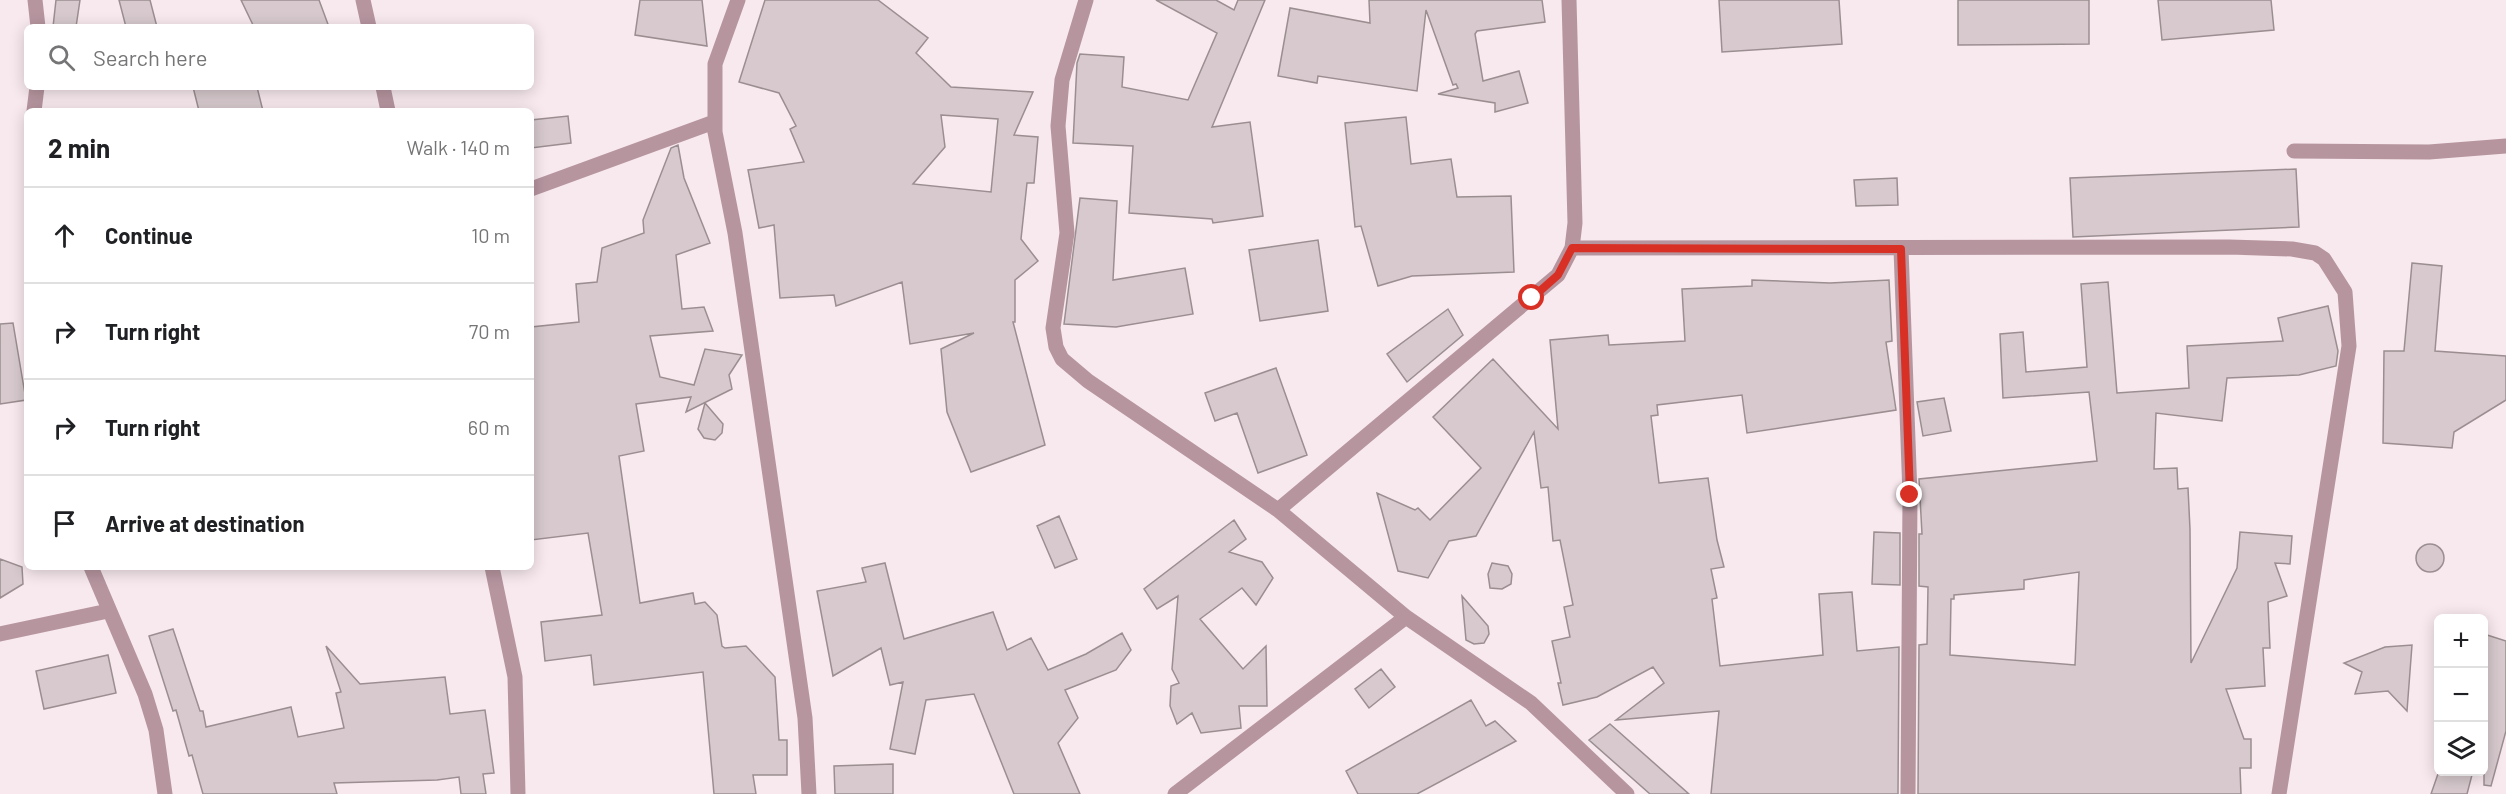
<!DOCTYPE html>
<html lang="en">
<head>
<meta charset="utf-8">
<style>
	body { margin:0; font-family:Barlow,sans-serif; background:#f2f2f2; color:#202124 }
	.controls { position:absolute; right:18px; bottom:18px; display:grid; overflow:hidden; border-radius:9px; box-shadow:0 3px 15px #0003 }
	.controls button { width:54px; height:54px; display:grid; place-items:center; padding:0; border:0; border-bottom:2px solid #e0e0e0; background:#fff; color:#202124; font:30px sans-serif }
	.stop { position:absolute; width:18px; height:18px; margin:-14px; border:4px solid #d93025; border-radius:50%; background:#fff }
	.stop.end { background:#d93025; border-color:#fff; box-shadow:0 2px 6px #0008 }
	.list { margin:0; padding:0; list-style:none }
	h2 { display:flex; justify-content:space-between; align-items:center; height:78px; margin:0; padding:0 24px; font-size:26px }
	h2 small { font-size:20px; font-weight:400; color:#757577 }
	.list li { display:grid; grid-template-columns:39px 1fr auto; gap:18px; align-items:center; box-sizing:border-box; height:96px; padding:0 24px; border-top:2px solid #e0e0e0 }
	.list b { display:block; font-size:22px; white-space:nowrap }
	.list em { font-size:20px; font-style:normal; color:#757577 }
	.icon { flex:none; width:33px; height:33px; fill:none; stroke:currentColor; stroke-width:2; stroke-linecap:round; stroke-linejoin:round }
	.map { position:relative; flex:none; width:2506px; height:794px; overflow:hidden }
	.search { position:absolute; background:#fff; box-shadow:0 3px 15px #0003; left:24px; top:24px; width:510px; height:66px; display:flex; align-items:center; gap:15px; box-sizing:border-box; padding:0 21px; border-radius:9px; color:#757577; font-size:22px }
	.panel { position:absolute; background:#fff; box-shadow:0 3px 15px #0003; left:24px; top:108px; width:510px; height:462px; border-radius:9px }
	.map>svg:first-child { display:block }
	.building { fill:#d7c9cd; stroke:#9b8e91; stroke-width:1.5; fill-rule:evenodd }
	.lines { fill:none; stroke-linecap:round; stroke-linejoin:round }
	.street { stroke:#b6959f; stroke-width:15 }
	.route { stroke:#d93025; stroke-width:8 }
</style>
</head>
<body>
<div class="map">
<svg width="2506" height="794" viewBox="0 0 2506 794">
	<rect width="100%" height="100%" fill="#f8e9ee"/>
	<path class="building" d="M 56,0 L 80,0 L 76,27 L 53,27 Z
		M 119,0 L 150,0 L 157,27 L 126,27 Z
		M 241,0 L 319,0 L 329,27 L 254,27 Z
		M 640,0 L 702,0 L 707,46 L 635,35 Z
		M 765,0 L 878,0 L 928,38 L 916,53 L 951,87 L 1033,92 L 1014,135 L 1038,137 L 1034,183 L 1027,183 L 1021,239 L 1038,261 L 1015,280 L 1015,322 L 1013,322 L 1045,445 L 971,472 L 947,412 L 941,349 L 974,333 L 910,344 L 902,282 L 836,306 L 834,295 L 780,298 L 774,225 L 759,228 L 748,170 L 804,162 L 790,129 L 796,126 L 779,93 L 739,82 ZM 941,115 L 998,119 L 991,192 L 913,184 L 945,147 Z
		M 1156,0 L 1216,0 L 1234,10 L 1238,0 L 1265,0 L 1212,127 L 1250,122 L 1263,216 L 1213,223 L 1212,219 L 1129,213 L 1133,146 L 1073,143 L 1077,63 L 1080,54 L 1124,57 L 1122,87 L 1188,100 L 1217,33 Z
		M 1369,0 L 1542,0 L 1545,22 L 1477,31 L 1475,34 L 1483,81 L 1519,71 L 1528,103 L 1495,112 L 1495,103 L 1438,94 L 1458,88 L 1456,84 L 1453,85 L 1426,10 L 1417,91 L 1318,76 L 1317,83 L 1278,76 L 1290,8 L 1370,23 Z
		M 1719,0 L 1839,0 L 1842,44 L 1722,52 Z
		M 1958,0 L 2089,0 L 2089,44 L 1958,45 Z
		M 2158,0 L 2271,0 L 2274,30 L 2162,40 Z
		M 193,87 L 257,87 L 263,111 L 199,111 Z
		M 568,116 L 571,143 L 531,148 L 531,120 Z
		M 1406,117 L 1411,164 L 1451,159 L 1457,197 L 1511,196 L 1514,272 L 1412,276 L 1378,286 L 1361,226 L 1355,227 L 1345,123 Z
		M 678,145 L 684,178 L 710,243 L 676,255 L 682,309 L 704,307 L 713,331 L 650,336 L 660,377 L 694,385 L 705,349 L 742,355 L 729,375 L 732,389 L 686,412 L 691,397 L 636,404 L 644,451 L 619,456 L 640,603 L 693,593 L 695,604 L 705,602 L 717,615 L 722,646 L 725,648 L 746,646 L 775,677 L 779,740 L 787,740 L 787,775 L 753,775 L 756,794 L 714,794 L 703,672 L 594,685 L 591,655 L 545,661 L 541,622 L 602,615 L 588,533 L 531,540 L 531,327 L 579,322 L 576,284 L 597,282 L 602,248 L 644,233 L 643,220 L 671,148 Z
		M 2296,169 L 2299,227 L 2073,237 L 2070,178 Z
		M 1897,178 L 1898,205 L 1856,206 L 1854,180 Z
		M 1080,198 L 1117,201 L 1113,280 L 1185,268 L 1193,314 L 1116,327 L 1064,324 Z
		M 1318,240 L 1328,311 L 1260,321 L 1249,250 Z
		M 2412,263 L 2442,266 L 2435,351 L 2506,356 L 2506,400 L 2454,432 L 2452,448 L 2383,443 L 2384,351 L 2404,351 Z
		M 1752,280 L 1830,283 L 1889,280 L 1892,341 L 1886,342 L 1896,410 L 1747,433 L 1742,395 L 1657,405 L 1658,415 L 1651,416 L 1659,483 L 1708,478 L 1717,540 L 1724,567 L 1711,569 L 1717,598 L 1712,599 L 1720,666 L 1823,655 L 1819,594 L 1852,592 L 1857,651 L 1899,647 L 1898,794 L 1711,794 L 1719,711 L 1616,720 L 1664,683 L 1653,667 L 1597,697 L 1563,705 L 1558,683 L 1561,683 L 1552,641 L 1570,637 L 1564,607 L 1573,605 L 1560,540 L 1553,541 L 1548,487 L 1541,488 L 1534,432 L 1476,536 L 1449,541 L 1428,578 L 1398,571 L 1377,493 L 1415,510 L 1418,508 L 1430,520 L 1481,468 L 1433,417 L 1493,359 L 1558,429 L 1550,340 L 1608,335 L 1609,345 L 1685,341 L 1682,289 L 1752,286 Z
		M 2108,282 L 2117,393 L 2189,388 L 2187,346 L 2283,341 L 2278,318 L 2328,306 L 2338,351 L 2336,366 L 2299,375 L 2227,378 L 2222,421 L 2156,413 L 2154,469 L 2177,468 L 2178,489 L 2188,488 L 2190,529 L 2191,663 L 2237,568 L 2240,532 L 2292,536 L 2290,564 L 2275,563 L 2287,596 L 2268,602 L 2270,648 L 2263,648 L 2265,686 L 2226,689 L 2244,739 L 2251,739 L 2251,768 L 2240,768 L 2241,794 L 1918,794 L 1919,645 L 1927,644 L 1928,587 L 1919,586 L 1919,534 L 1922,534 L 1919,479 L 2097,461 L 2089,392 L 2003,398 L 2000,334 L 2023,332 L 2026,372 L 2087,367 L 2081,284 ZM 2079,572 L 2075,665 L 1950,655 L 1951,599 L 1954,599 L 1954,595 L 2024,589 L 2024,580 Z
		M 1448,309 L 1463,335 L 1407,382 L 1387,354 Z
		M 13,323 L 26,400 L 0,404 L 0,324 Z
		M 1276,368 L 1307,455 L 1258,473 L 1237,413 L 1215,421 L 1205,393 Z
		M 1944,398 L 1951,431 L 1923,436 L 1917,402 Z
		M 705,403 L 723,424 L 722,433 L 715,440 L 704,438 L 698,429 Z
		M 1059,516 L 1077,559 L 1055,568 L 1037,526 Z
		M 1234,520 L 1246,539 L 1229,552 L 1262,562 L 1273,578 L 1256,605 L 1242,588 L 1200,619 L 1243,669 L 1266,646 L 1267,706 L 1239,706 L 1241,728 L 1201,733 L 1192,713 L 1177,724 L 1170,706 L 1171,686 L 1179,683 L 1172,669 L 1178,596 L 1157,609 L 1144,589 Z
		M 1874,532 L 1900,533 L 1900,585 L 1872,584 Z
		M2416 558a14 14 0 1 1 28 0a14 14 0 1 1-28 0Z
		M 0,559 L 22,567 L 23,584 L 0,598 Z
		M 885,563 L 904,639 L 993,612 L 1007,650 L 1031,638 L 1048,670 L 1086,654 L 1122,633 L 1131,650 L 1116,670 L 1065,690 L 1078,718 L 1058,743 L 1080,794 L 1014,794 L 974,694 L 926,700 L 915,754 L 890,749 L 903,682 L 890,685 L 881,648 L 833,676 L 817,591 L 866,582 L 862,568 Z
		M 1492,563 L 1508,566 L 1512,574 L 1511,584 L 1502,589 L 1490,588 L 1488,574 Z
		M 1462,596 L 1488,626 L 1489,634 L 1484,643 L 1474,644 L 1466,640 Z
		M 173,629 L 200,711 L 203,711 L 206,727 L 291,707 L 298,737 L 344,728 L 336,693 L 341,692 L 326,646 L 360,684 L 445,677 L 450,714 L 485,710 L 494,773 L 483,774 L 486,794 L 461,794 L 459,777 L 437,780 L 334,783 L 337,794 L 203,794 L 192,755 L 189,756 L 176,710 L 173,711 L 149,636 Z
		M 2484,634 L 2506,641 L 2506,731 L 2491,786 L 2484,785 Z
		M 2412,645 L 2407,711 L 2388,691 L 2355,694 L 2362,672 L 2344,663 L 2385,647 Z
		M 108,655 L 116,693 L 44,709 L 36,671 Z
		M 1381,669 L 1395,687 L 1369,708 L 1355,689 Z
		M 1471,700 L 1486,726 L 1495,721 L 1516,741 L 1417,794 L 1358,794 L 1346,771 Z
		M 1610,724 L 1689,794 L 1650,794 L 1589,740 Z
		M 893,764 L 893,794 L 835,794 L 834,766 Z
		M 2439,771 L 2473,771 L 2467,794 L 2431,794 Z"/>
	<g class="lines">
		<path class="street" d="M 35,0 L 38,27
			M 363,0 L 369,27
			M 738,0 L 715,64 L 715,132 L 735,233 L 805,718 L 809,794
			M 1086,0 L 1062,80 L 1058,126 L 1067,233 L 1053,328 L 1056,347 L 1062,359 L 1088,381 L 1278,510 L 1406,617 L 1531,703 L 1627,794
			M 383,87 L 388,111
			M 34,111 L 37,87
			M 2294,151 L 2429,152 L 2506,146
			M 531,189 L 714,122
			M 1572,248 L 2229,247 L 2292,249 L 2315,253 L 2324,259 L 2345,292 L 2349,346 L 2279,794
			M 1901,249 L 1910,495 L 1908,794
			M 1278,510 L 1558,275 L 1572,248 L 1575,223 L 1569,0
			M 91,567 L 145,694 L 156,730 L 165,794
			M 492,567 L 515,677 L 518,794
			M 0,634 L 108,611
			M 1175,794 L 1406,617"/>
	</g>
	<g class="lines">
		<path class="route" d="M 1532,298 L 1558,275 L 1572,248 L 1901,249 L 1910,495"/>
	</g>
</svg>
<div class="controls">
<button>+</button>
<button>−</button>
<button><svg class="icon" aria-label="layers" viewBox="0 0 24 24"><path d="M12 4l9 5-9 5-9-5zM3 14l9 5 9-5"/></svg></button>
</div>
<div class="stop" style="left:1532px;top:298px"></div>
<div class="stop end" style="left:1910px;top:495px"></div>
<div class="search"><svg class="icon" aria-label="search" viewBox="0 0 24 24"><circle cx="10" cy="10" r="6"/><path d="M15 15l6 6"/></svg>Search here</div>
<section class="panel">
<h2>2 min<small>Walk · 140 m</small></h2>
<ul class="list">
<li><svg class="icon" aria-label="ahead" viewBox="0 0 24 24"><path d="M12 20V5M6 11l6-6 6 6"/></svg><div><b>Continue</b></div><em>10 m</em></li>
<li><svg class="icon" aria-label="right" viewBox="0 0 24 24"><path d="M7 20v-9h11M14 6l5 5-5 5"/></svg><div><b>Turn right</b></div><em>70 m</em></li>
<li><svg class="icon" aria-label="right" viewBox="0 0 24 24"><path d="M7 20v-9h11M14 6l5 5-5 5"/></svg><div><b>Turn right</b></div><em>60 m</em></li>
<li><svg class="icon" aria-label="arrive" viewBox="0 0 24 24"><path d="M6 21V4h12l-3 4 3 4H6"/></svg><div><b>Arrive at destination</b></div></li>
</ul>
</section>
</div>
</body>
</html>
